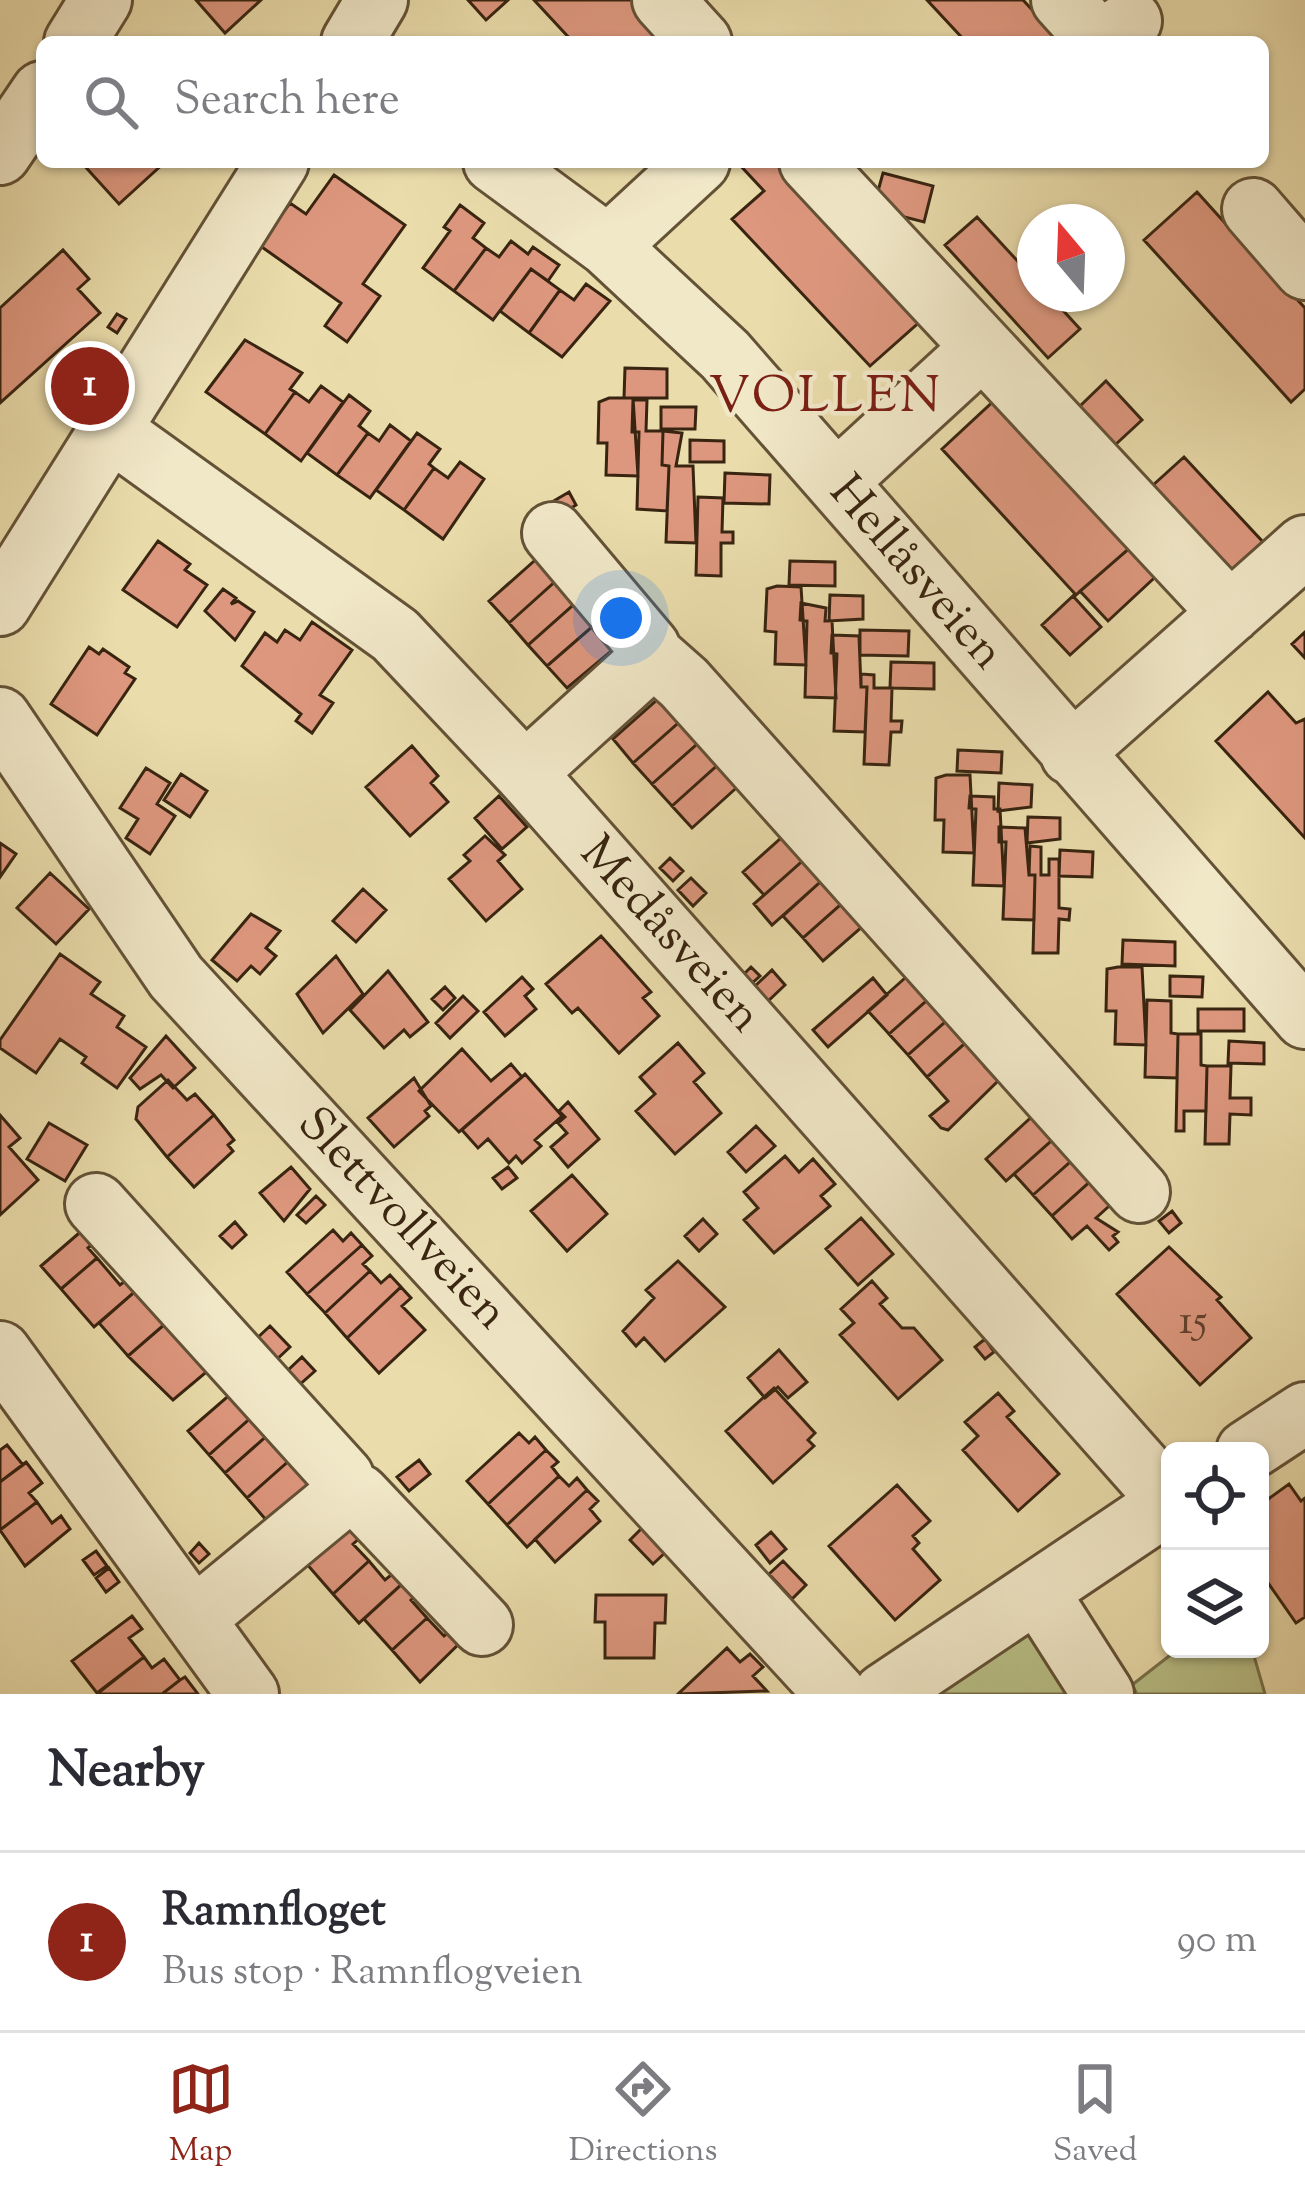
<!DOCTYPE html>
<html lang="en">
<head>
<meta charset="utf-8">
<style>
	body { margin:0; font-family:"Sorts Mill Goudy",serif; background:#f7f7f7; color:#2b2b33 }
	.controls { position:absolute; right:36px; bottom:36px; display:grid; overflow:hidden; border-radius:18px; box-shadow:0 3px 9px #0004 }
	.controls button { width:108px; height:108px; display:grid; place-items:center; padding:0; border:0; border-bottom:3px solid #e1e1e2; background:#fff; color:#2b2b33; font:60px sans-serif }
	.compass { position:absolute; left:1017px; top:204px; width:108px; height:108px; border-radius:50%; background:#fff; box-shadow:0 3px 9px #0004; rotate:341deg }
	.you { position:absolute; left:621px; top:618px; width:42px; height:42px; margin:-30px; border:9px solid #fff; border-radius:50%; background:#1a73e8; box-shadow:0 0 0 18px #1a73e833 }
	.badge { display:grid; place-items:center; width:78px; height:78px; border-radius:50%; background:#8f2418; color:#fff; font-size:39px; font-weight:700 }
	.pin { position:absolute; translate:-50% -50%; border:6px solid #fff; box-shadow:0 3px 12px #0006 }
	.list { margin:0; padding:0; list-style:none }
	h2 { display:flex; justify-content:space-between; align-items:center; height:156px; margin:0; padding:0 48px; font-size:51px }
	h2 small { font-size:39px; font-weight:400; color:#7c7c81 }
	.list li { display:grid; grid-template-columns:78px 1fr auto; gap:36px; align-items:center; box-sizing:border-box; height:180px; padding:0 48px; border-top:3px solid #e1e1e2 }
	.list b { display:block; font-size:45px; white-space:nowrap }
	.list p { margin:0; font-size:39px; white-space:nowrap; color:#7c7c81 }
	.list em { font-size:39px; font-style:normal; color:#7c7c81 }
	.icon { flex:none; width:66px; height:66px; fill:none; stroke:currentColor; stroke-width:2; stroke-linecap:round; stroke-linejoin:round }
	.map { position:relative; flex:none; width:1305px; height:1694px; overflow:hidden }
	.search { position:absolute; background:#fff; box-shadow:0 3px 9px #0004; left:36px; right:36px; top:36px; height:132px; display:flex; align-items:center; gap:30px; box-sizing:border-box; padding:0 42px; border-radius:18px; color:#7c7c81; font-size:45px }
	.sheet { height:336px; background:#fff }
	nav { display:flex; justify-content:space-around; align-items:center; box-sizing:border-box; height:168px; border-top:3px solid #e1e1e2; background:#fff; font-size:33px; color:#7c7c81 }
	nav a { display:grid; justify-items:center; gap:6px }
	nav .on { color:#8f2418 }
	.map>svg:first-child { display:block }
	.green { fill:#b9c087; stroke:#78724c; stroke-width:3 }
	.building { fill:#dd977e; stroke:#382410; stroke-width:3 }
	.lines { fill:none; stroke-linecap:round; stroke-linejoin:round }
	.minor-casing { stroke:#645237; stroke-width:66 }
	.minor { stroke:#f1e8c8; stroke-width:60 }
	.labels { text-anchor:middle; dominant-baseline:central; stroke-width:9; stroke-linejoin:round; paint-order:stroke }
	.number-label { font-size:42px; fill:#61412c }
	.street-label { font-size:48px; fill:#382410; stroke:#f1e8c8 }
	.neighbourhood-label { font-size:51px; letter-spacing:3px; fill:#7a1f14; stroke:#f1e8c8 }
</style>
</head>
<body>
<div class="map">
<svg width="1305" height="1694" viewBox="0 0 1305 1694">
	<rect width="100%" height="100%" fill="#eadcab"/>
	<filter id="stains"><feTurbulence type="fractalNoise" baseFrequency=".00167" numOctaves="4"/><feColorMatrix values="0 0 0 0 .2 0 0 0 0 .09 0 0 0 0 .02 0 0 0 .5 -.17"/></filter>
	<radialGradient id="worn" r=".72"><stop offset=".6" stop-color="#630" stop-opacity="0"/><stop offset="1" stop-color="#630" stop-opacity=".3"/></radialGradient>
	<path class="green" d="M 1030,1628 L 1084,1694 L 916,1694 Z
		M 1178,1649 L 1252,1649 L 1265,1694 L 1137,1694 L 1132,1685 Z"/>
	<path class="building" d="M 196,0 L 261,0 L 225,33 Z
		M 468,0 L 508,0 L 486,20 Z
		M 534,0 L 632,0 L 669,41 L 684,42 L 573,42 Z
		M 927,0 L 1023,0 L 1062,42 L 966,42 Z
		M 81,162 L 165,162 L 119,204 Z
		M 737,162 L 795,162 L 924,318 L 870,366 L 732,219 L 764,191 Z
		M 883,173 L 933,186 L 924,222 L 873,209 Z
		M 334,175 L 405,225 L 363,284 L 380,296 L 347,342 L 325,326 L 341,303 L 259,245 L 290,203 L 306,214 Z
		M 1197,192 L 1225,223 L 1233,215 L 1237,235 L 1305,308 L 1305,389 L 1291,402 L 1144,240 Z
		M 460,205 L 484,223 L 473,238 L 486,248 L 454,291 L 423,268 L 450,231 L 444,227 Z
		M 977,217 L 1035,280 L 1035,294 L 1048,294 L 1080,329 L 1048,358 L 945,245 Z
		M 511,241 L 528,254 L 533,247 L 559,265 L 548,281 L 531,269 L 493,320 L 454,291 L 486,248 L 499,257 Z
		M 63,250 L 89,279 L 78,289 L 100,313 L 0,403 L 0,308 Z
		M 531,269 L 560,290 L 529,333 L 500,311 Z
		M 586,284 L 610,301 L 562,357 L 529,333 L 560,290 L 574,300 Z
		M 117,314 L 126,319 L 117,333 L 108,327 Z
		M 245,340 L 302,373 L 290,389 L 295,392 L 265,434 L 206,392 Z
		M 625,368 L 667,369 L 667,398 L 624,398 Z
		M 1106,381 L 1142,420 L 1115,445 L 1079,407 Z
		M 321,386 L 343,402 L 301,461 L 265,434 L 295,392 L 309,402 Z
		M 349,395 L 370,411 L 359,426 L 368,433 L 337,475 L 307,453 Z
		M 609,398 L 633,398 L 638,476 L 606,475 L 607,443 L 598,443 L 599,402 Z
		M 997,398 L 1132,546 L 1076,595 L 942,449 Z
		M 633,400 L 647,400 L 646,431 L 663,431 L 662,465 L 669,466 L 667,511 L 637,509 L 639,432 L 632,432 Z
		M 661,407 L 696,407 L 695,429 L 661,429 Z
		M 390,425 L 411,441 L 370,498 L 337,475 L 368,433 L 379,441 Z
		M 663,431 L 682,433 L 676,466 L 693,466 L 696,543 L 666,542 L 669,466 L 662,465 Z
		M 417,433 L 440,449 L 429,464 L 434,468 L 404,510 L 376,490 Z
		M 690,440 L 724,441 L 724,462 L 690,462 Z
		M 1184,457 L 1263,542 L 1231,571 L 1152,486 Z
		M 460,462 L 484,479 L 443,539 L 404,510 L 434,468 L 448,478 Z
		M 725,473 L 770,475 L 769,504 L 724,503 Z
		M 569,492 L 576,505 L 560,515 L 552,502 Z
		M 698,497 L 723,498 L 722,532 L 733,532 L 733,543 L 721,543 L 721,576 L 696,575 Z
		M 158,541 L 190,564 L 185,570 L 207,585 L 177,627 L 123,590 Z
		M 1132,546 L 1166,567 L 1108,621 L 1080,591 Z
		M 542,554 L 568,570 L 509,623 L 489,601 Z
		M 790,561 L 835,562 L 835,586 L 789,585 Z
		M 568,570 L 581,598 L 528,645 L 509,623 Z
		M 777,586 L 801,587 L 806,665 L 775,664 L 776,632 L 765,631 L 767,589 Z
		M 223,589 L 236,598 L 231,604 L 238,601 L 254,612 L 235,640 L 205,611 Z
		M 830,595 L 863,596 L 863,619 L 829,621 Z
		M 1073,596 L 1101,627 L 1070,655 L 1042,625 Z
		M 581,598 L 608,613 L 547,666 L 528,645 Z
		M 801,603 L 826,608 L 825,621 L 832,621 L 836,698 L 805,697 L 807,621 L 800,620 Z
		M 608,613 L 621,643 L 567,688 L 547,666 Z
		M 312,622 L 352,650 L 320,695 L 333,703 L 312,733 L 296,721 L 301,714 L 242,666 L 265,633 L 277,642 L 285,630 L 300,640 Z
		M 860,630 L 909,631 L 908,656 L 860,655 Z
		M 1305,632 L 1305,658 L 1292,644 Z
		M 832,635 L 859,636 L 861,687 L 867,687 L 865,732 L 834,731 L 837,654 L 831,653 Z
		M 89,647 L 99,654 L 103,649 L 129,667 L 125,673 L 135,679 L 97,735 L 51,704 Z
		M 891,662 L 934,663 L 934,689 L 890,688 Z
		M 861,674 L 874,675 L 874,688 L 892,688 L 891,721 L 902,721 L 901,732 L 891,732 L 889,765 L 864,764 L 867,687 L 861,687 Z
		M 666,692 L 693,710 L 633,763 L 613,739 Z
		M 1268,692 L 1296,723 L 1305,719 L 1305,838 L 1216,741 Z
		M 693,710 L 705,737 L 652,784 L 633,763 Z
		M 705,737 L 731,753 L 672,806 L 652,784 Z
		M 412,746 L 438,776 L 431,783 L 448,802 L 410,836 L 366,787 Z
		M 958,750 L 1002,752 L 1001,773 L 957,771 Z
		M 731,753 L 744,781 L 692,828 L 672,806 Z
		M 146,768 L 170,783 L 157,804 L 175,816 L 150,854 L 126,838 L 138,819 L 120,808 Z
		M 181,774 L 207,791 L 190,817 L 164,800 Z
		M 946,775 L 970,775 L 974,853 L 943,852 L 944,820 L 935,820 L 936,778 Z
		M 999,783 L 1032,785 L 1031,807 L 998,811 Z
		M 499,796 L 527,827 L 502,849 L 475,818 Z
		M 970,796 L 994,797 L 994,809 L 1000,809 L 1004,886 L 973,885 L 976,809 L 969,808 Z
		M 1028,817 L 1060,818 L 1060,839 L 1027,843 Z
		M 999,827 L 1025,828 L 1029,875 L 1035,875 L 1034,920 L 1003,919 L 1006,842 L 999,842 Z
		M 789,831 L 816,849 L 764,895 L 743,872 Z
		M 485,836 L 505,855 L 498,861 L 522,889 L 486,921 L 449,879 L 470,861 L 464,855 Z
		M 0,843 L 16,854 L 0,877 Z
		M 1030,846 L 1041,847 L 1041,875 L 1049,875 L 1049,859 L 1059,859 L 1059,908 L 1070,909 L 1069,920 L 1059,919 L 1058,953 L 1033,953 L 1035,875 L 1029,875 Z
		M 816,849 L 828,875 L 772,925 L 754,904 Z
		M 1060,850 L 1093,852 L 1092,877 L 1059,876 Z
		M 670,858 L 683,871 L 673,881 L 660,868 Z
		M 50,873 L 89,909 L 56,944 L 17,908 Z
		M 828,875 L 855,892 L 803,938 L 783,916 Z
		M 691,878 L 706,893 L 693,906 L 678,890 Z
		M 363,889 L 386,910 L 356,942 L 333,921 Z
		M 855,892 L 870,920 L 823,961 L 803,938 Z
		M 251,914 L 280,931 L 266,948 L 276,956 L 260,974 L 251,966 L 237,981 L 212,960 Z
		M 601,936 L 651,992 L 643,998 L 659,1016 L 619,1053 L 578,1008 L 572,1013 L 546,984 Z
		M 1123,940 L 1175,942 L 1175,966 L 1122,964 Z
		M 60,954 L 100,982 L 91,994 L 124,1016 L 117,1027 L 146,1047 L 117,1088 L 82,1063 L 86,1057 L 60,1039 L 36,1073 L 0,1048 L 0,1040 Z
		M 336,956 L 363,994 L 323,1033 L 297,994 Z
		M 751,967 L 760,976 L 750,985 L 742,976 Z
		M 1118,967 L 1142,967 L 1146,1045 L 1115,1044 L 1116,1011 L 1106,1011 L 1107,969 Z
		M 772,970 L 785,985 L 767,1002 L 754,987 Z
		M 914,970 L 942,987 L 889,1034 L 868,1011 Z
		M 388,971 L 428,1022 L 410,1037 L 404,1030 L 384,1048 L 350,1010 Z
		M 1170,976 L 1203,977 L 1202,997 L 1170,996 Z
		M 522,977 L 533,989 L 525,996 L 536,1009 L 505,1036 L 484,1012 Z
		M 873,978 L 887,995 L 828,1047 L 813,1030 Z
		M 445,987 L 455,998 L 443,1010 L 432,999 Z
		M 942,987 L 953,1015 L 908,1055 L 889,1034 Z
		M 463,996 L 478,1011 L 450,1038 L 436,1023 Z
		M 1147,1000 L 1171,1001 L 1171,1033 L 1178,1034 L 1177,1078 L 1145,1077 Z
		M 1198,1009 L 1244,1009 L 1244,1031 L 1198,1031 Z
		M 953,1015 L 980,1030 L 927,1077 L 908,1055 Z
		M 980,1030 L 994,1060 L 985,1067 L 998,1081 L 948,1130 L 941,1128 L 930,1116 L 948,1101 L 927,1077 Z
		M 1178,1034 L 1201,1034 L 1201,1065 L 1207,1066 L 1206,1111 L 1184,1111 L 1184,1131 L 1176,1131 Z
		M 166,1036 L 195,1068 L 173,1088 L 161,1075 L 140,1089 L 130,1078 Z
		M 1229,1041 L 1264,1043 L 1264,1064 L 1228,1063 Z
		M 678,1043 L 704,1073 L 694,1082 L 721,1113 L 675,1154 L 636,1111 L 655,1094 L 640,1077 Z
		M 462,1049 L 491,1081 L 511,1064 L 522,1077 L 459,1132 L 419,1091 Z
		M 1207,1066 L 1231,1066 L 1230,1098 L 1251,1098 L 1251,1115 L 1230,1114 L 1229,1144 L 1205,1144 Z
		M 525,1074 L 562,1116 L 535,1140 L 541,1146 L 522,1163 L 516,1156 L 509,1163 L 488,1139 L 478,1148 L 462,1130 Z
		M 414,1078 L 431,1106 L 425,1111 L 429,1116 L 394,1147 L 368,1118 Z
		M 168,1080 L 187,1100 L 195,1094 L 214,1115 L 167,1157 L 136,1119 L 138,1107 Z
		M 568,1102 L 599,1139 L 568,1167 L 551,1147 L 567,1133 L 558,1123 L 565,1117 L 559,1111 Z
		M 1039,1110 L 1067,1127 L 1006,1181 L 986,1159 Z
		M 0,1115 L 20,1138 L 9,1147 L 38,1180 L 0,1215 Z
		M 214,1115 L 234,1140 L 228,1145 L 233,1151 L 194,1187 L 167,1157 Z
		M 49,1123 L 87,1145 L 65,1181 L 27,1159 Z
		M 756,1126 L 775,1146 L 746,1172 L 728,1152 Z
		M 1067,1127 L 1079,1154 L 1033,1195 L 1014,1174 Z
		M 1079,1154 L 1104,1169 L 1052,1216 L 1033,1195 Z
		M 785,1156 L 799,1172 L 813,1159 L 835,1184 L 821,1196 L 830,1206 L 774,1253 L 744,1220 L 758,1208 L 744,1192 Z
		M 291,1167 L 310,1189 L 284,1221 L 260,1193 Z
		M 508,1167 L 517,1178 L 502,1189 L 493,1178 Z
		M 1104,1169 L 1118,1198 L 1096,1218 L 1118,1232 L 1113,1236 L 1118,1242 L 1109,1250 L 1087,1226 L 1072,1239 L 1052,1216 Z
		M 572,1175 L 607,1214 L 567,1251 L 531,1211 Z
		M 316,1196 L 325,1205 L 306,1223 L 297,1215 Z
		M 1172,1211 L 1181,1223 L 1169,1233 L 1159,1221 Z
		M 861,1218 L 893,1254 L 858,1285 L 826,1249 Z
		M 703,1219 L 717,1234 L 699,1251 L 685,1236 Z
		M 235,1222 L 246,1235 L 232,1248 L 220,1236 Z
		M 85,1228 L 96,1241 L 88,1248 L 97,1258 L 61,1289 L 41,1266 Z
		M 333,1230 L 343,1241 L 351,1233 L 362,1245 L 307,1294 L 287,1272 Z
		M 362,1245 L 372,1256 L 363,1264 L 370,1271 L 325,1313 L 307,1294 Z
		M 1169,1247 L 1221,1297 L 1217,1300 L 1251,1338 L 1200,1385 L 1117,1294 Z
		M 97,1258 L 120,1285 L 129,1278 L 138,1289 L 94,1327 L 61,1289 Z
		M 678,1261 L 725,1307 L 665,1361 L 644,1338 L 636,1346 L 623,1331 L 654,1298 L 646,1290 Z
		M 370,1271 L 381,1283 L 390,1275 L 401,1287 L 347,1338 L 325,1313 Z
		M 148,1280 L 165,1324 L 128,1356 L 99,1323 Z
		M 872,1281 L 887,1298 L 880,1304 L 902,1328 L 914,1328 L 942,1360 L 898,1399 L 840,1335 L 854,1323 L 841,1309 Z
		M 401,1287 L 411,1298 L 402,1306 L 425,1330 L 379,1373 L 347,1338 Z
		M 165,1324 L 179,1341 L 187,1334 L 210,1369 L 173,1400 L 128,1356 Z
		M 270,1326 L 290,1347 L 274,1362 L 254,1341 Z
		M 985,1339 L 994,1352 L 985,1359 L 975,1347 Z
		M 779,1350 L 807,1382 L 788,1398 L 778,1387 L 765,1398 L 748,1378 Z
		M 302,1357 L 315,1371 L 298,1386 L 286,1372 Z
		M 774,1388 L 815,1433 L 808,1440 L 814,1446 L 773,1483 L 726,1431 Z
		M 234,1391 L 262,1408 L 209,1455 L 188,1431 Z
		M 998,1393 L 1014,1411 L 1007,1417 L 1059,1474 L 1018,1511 L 963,1450 L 978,1436 L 965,1422 Z
		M 262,1408 L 271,1432 L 225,1473 L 209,1455 Z
		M 271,1432 L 300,1451 L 247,1498 L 225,1473 Z
		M 519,1433 L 529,1443 L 535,1437 L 546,1450 L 488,1504 L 467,1481 Z
		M 7,1445 L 23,1465 L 0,1482 L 0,1450 Z
		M 546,1450 L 558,1462 L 552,1467 L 559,1476 L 507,1525 L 488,1504 Z
		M 300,1451 L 321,1488 L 274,1529 L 247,1498 Z
		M 419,1460 L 430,1474 L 409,1491 L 397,1477 Z
		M 26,1462 L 42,1483 L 29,1493 L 37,1502 L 0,1530 L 0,1482 Z
		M 559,1476 L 569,1486 L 577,1478 L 587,1490 L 527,1547 L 507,1525 Z
		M 1289,1484 L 1301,1501 L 1305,1498 L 1305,1617 L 1296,1623 L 1266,1580 L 1260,1584 L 1260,1505 Z
		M 897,1485 L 930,1521 L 913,1536 L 919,1543 L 913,1549 L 940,1580 L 895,1620 L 829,1546 Z
		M 587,1490 L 598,1501 L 590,1509 L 600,1521 L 555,1562 L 535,1539 Z
		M 37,1502 L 52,1523 L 61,1516 L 70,1529 L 25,1566 L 0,1530 Z
		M 353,1523 L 363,1535 L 353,1544 L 369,1561 L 333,1594 L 305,1562 Z
		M 646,1524 L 669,1549 L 653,1564 L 630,1540 Z
		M 771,1532 L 786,1549 L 770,1563 L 756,1545 Z
		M 199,1543 L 209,1554 L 199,1563 L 190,1553 Z
		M 96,1551 L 107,1566 L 94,1575 L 83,1560 Z
		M 369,1561 L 385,1580 L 396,1571 L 405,1581 L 359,1623 L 333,1594 Z
		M 783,1561 L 806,1585 L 792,1599 L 769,1574 Z
		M 109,1568 L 119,1582 L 106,1592 L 96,1578 Z
		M 412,1575 L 424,1588 L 411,1600 L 427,1618 L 392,1650 L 364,1619 Z
		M 596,1595 L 666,1595 L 665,1623 L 655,1623 L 654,1658 L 605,1658 L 605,1622 L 595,1622 Z
		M 132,1616 L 142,1629 L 129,1638 L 144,1657 L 97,1693 L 72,1661 Z
		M 427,1618 L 444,1636 L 457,1625 L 467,1636 L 420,1682 L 392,1650 Z
		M 727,1648 L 740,1662 L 750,1654 L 763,1667 L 753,1676 L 767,1691 L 678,1694 Z
		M 144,1657 L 152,1668 L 164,1659 L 180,1680 L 162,1694 L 97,1694 Z
		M 185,1677 L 198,1694 L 162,1694 L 180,1680 Z"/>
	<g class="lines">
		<defs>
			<path id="minor" d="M 663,0 L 701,42
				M 1062,0 L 1090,31 L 1105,38 L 1131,21
				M 75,42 L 101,0
				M 352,42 L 377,0
				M 0,154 L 42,92
				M 494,162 L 608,246 L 725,355 L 1305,1018
				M 810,162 L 1230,613
				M 1253,209 L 1305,269
				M 608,246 L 699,162
				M 113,432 L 395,635 L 525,773 L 1170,1501
				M 836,482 L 982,348
				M 0,605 L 278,162
				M 646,663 L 658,660 L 684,683 L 1139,1192
				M 0,718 L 176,977 L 836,1694
				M 1071,754 L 1305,546
				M 525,773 L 646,663 L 649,647 L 553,533
				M 96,1204 L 343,1477 L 344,1495 L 195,1618
				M 0,1352 L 248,1694
				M 1247,1451 L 1305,1413
				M 344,1495 L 359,1495 L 482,1625
				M 1038,1592 L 1103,1694
				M 884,1694 L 1170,1502"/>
		</defs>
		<use href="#minor" class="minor-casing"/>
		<use href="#minor" class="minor"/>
	</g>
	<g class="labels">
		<g class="number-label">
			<text x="1193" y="1323">15</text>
		</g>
		<g class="street-label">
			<text transform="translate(915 574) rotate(49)">Hellåsveien</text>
			<text transform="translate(669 936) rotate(48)">Medåsveien</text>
			<text transform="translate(401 1220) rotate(47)">Slettvollveien</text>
		</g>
		<g class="neighbourhood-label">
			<text x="826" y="398">VOLLEN</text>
		</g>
	</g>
	<rect width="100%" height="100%" filter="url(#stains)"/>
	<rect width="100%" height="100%" fill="url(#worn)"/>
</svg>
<div class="controls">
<button><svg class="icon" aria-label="locate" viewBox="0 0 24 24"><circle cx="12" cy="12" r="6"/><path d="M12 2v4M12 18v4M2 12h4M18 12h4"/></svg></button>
<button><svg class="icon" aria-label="layers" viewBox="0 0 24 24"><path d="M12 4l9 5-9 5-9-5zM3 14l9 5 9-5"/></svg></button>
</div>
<svg class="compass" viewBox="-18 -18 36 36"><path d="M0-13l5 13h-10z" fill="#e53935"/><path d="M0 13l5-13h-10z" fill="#7c7c81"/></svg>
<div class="you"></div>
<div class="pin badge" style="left:90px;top:386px">1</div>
<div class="search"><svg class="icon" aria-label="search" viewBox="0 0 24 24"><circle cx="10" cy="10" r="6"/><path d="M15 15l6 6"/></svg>Search here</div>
</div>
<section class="sheet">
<h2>Nearby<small></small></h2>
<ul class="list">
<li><span class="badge">1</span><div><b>Ramnfloget</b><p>Bus stop · Ramnflogveien</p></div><em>90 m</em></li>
</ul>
</section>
<nav>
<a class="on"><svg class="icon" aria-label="map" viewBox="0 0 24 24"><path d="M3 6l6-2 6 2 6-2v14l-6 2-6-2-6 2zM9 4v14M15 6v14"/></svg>Map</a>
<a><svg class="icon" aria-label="directions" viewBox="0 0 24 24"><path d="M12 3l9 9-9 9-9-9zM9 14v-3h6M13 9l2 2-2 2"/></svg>Directions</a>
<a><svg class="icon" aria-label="saved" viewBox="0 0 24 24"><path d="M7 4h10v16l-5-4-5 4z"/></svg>Saved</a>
</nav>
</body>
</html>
